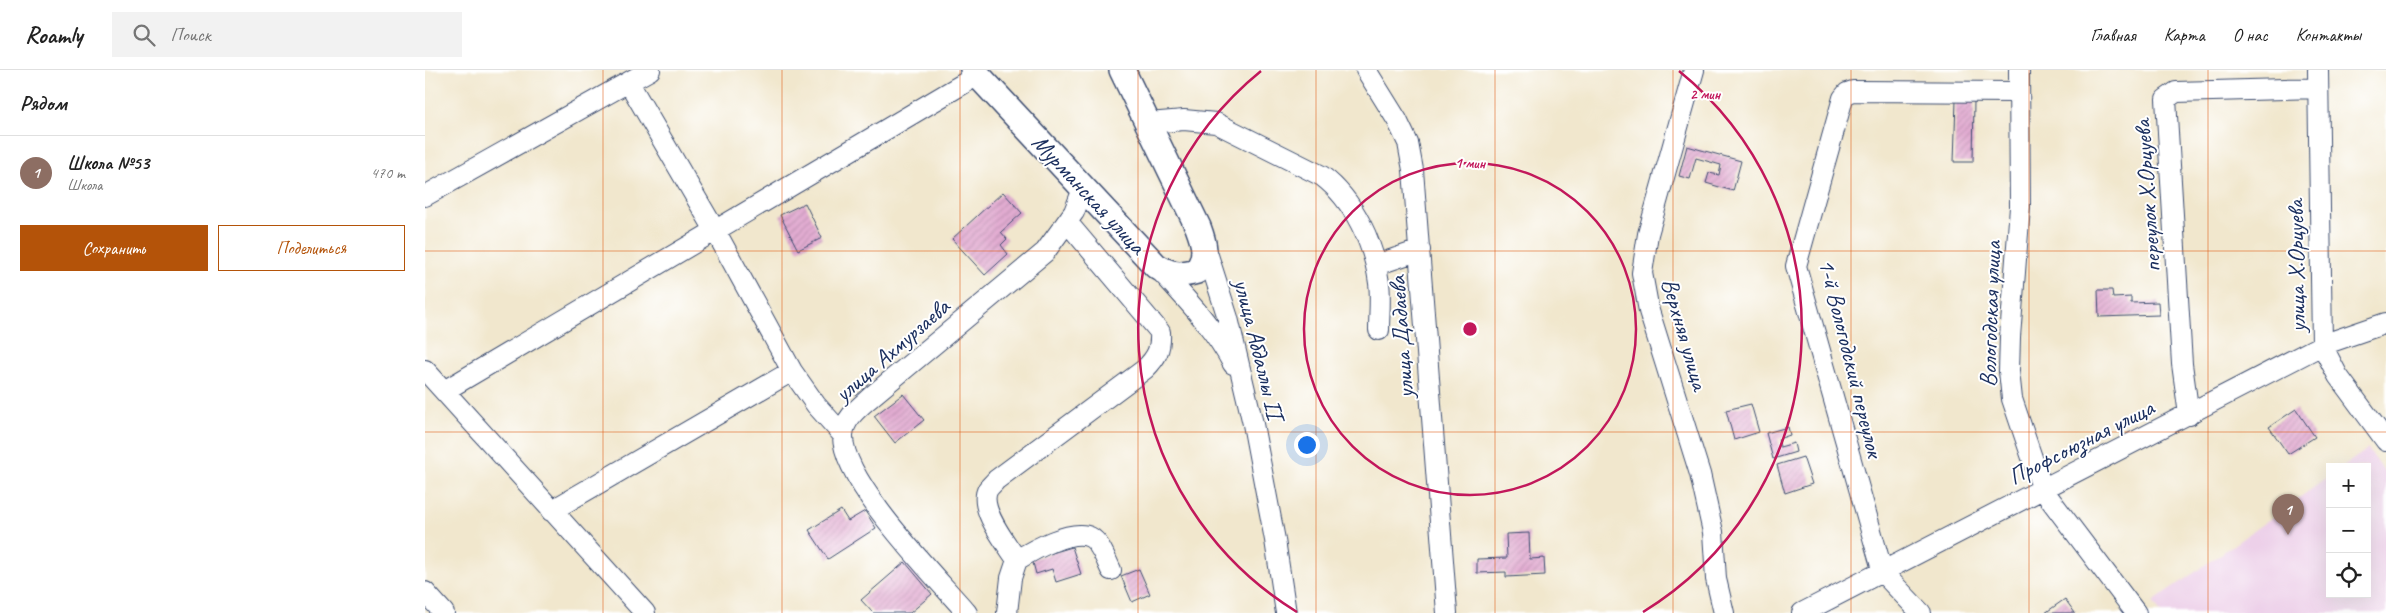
<!DOCTYPE html>
<html lang="ru">
<head>
<meta charset="utf-8">
<style>
	body { margin:0; font-family:Caveat,sans-serif; background:#f2f2f2; color:#222 }
	.controls { position:absolute; right:15px; bottom:15px; display:grid; overflow:hidden; border-radius:0px; box-shadow:0 5px 20px #0002 }
	.controls button { width:45px; height:45px; display:grid; place-items:center; padding:0; border:0; border-bottom:1px solid #e0e0e0; background:#fff; color:#222; font:25px sans-serif }
	.you { position:absolute; left:881px; top:374px; width:18px; height:18px; margin:-12px; border:4px solid #fff; border-radius:50%; background:#1a73e8; box-shadow:0 0 0 8px #1a73e833 }
	.badge { display:grid; place-items:center; width:32px; height:32px; border-radius:50%; background:#b45309; color:#fff; font-size:16px; font-weight:700 }
	.pin { position:absolute; translate:-50% -41px; filter:drop-shadow(0 1px 2px #0008) }
	.pin::after { content:''; position:absolute; top:26px; width:18px; height:15px; background:inherit; clip-path:polygon(0 0,100% 0,50% 100%) }
	.list { margin:0; padding:0; list-style:none }
	h2 { display:flex; justify-content:space-between; align-items:center; height:65px; margin:0; padding:0 20px; font-size:21px }
	h2 small { font-size:16px; font-weight:400; color:#767676 }
	.list li { display:grid; grid-template-columns:32px 1fr auto; gap:15px; align-items:center; box-sizing:border-box; height:75px; padding:0 20px; border-top:1px solid #e0e0e0 }
	.list b { display:block; font-size:19px; white-space:nowrap }
	.list p { margin:0; font-size:16px; white-space:nowrap; color:#767676 }
	.list em { font-size:16px; font-style:normal; color:#767676 }
	.actions { display:flex; gap:10px; padding:15px 20px }
	.actions a { flex:1; padding:11px 0; border:1px solid #b45309; border-radius:0px; text-align:center; font-size:18px; color:#b45309 }
	.actions .main { background:#b45309; color:#fff }
	.icon { flex:none; width:28px; height:28px; fill:none; stroke:currentColor; stroke-width:2; stroke-linecap:round; stroke-linejoin:round }
	.map { position:relative; flex:none; width:1961px; height:543px; overflow:hidden }
	header { display:flex; align-items:center; gap:30px; box-sizing:border-box; height:70px; padding:0 25px; background:#fff; border-bottom:1px solid #e0e0e0 }
	header strong { font-size:24px }
	nav { display:flex; gap:28px; margin-inline-start:auto; font-size:18px }
	.search { width:350px; height:45px; background:#f2f2f2; display:flex; align-items:center; gap:12px; box-sizing:border-box; padding:0 18px; border-radius:0px; color:#767676; font-size:19px }
	main { display:flex }
	aside { flex:1; background:#fff }
	.map>svg:first-child { display:block }
	.built { fill:#edd0e9 }
	.building { fill:url(#building-hatch) }
	.lines { fill:none; stroke-linecap:round; stroke-linejoin:round }
	.minor-casing { stroke:#3b4b6f; stroke-width:22 }
	.major-casing { stroke:#3b4b6f; stroke-width:28 }
	.minor { stroke:#fff; stroke-width:20 }
	.major { stroke:#fff; stroke-width:25 }
	.grid { fill:none; stroke:#de5710; stroke-width:1; stroke-opacity:0.55 }
	.ring { fill:none; stroke:#c2185b; stroke-width:2.5 }
	.labels { text-anchor:middle; dominant-baseline:central; stroke-width:4; stroke-linejoin:round; paint-order:stroke }
	.street-label { font-size:24px; fill:#1b2f5e; stroke:#fff }
	.centre { fill:#c2185b; stroke:#fff; stroke-width:2.5 }
	.ring-label { font-size:15px; text-anchor:middle; font-weight:bold; fill:#c2185b; stroke:#fff; stroke-width:4; stroke-linejoin:round; paint-order:stroke }
</style>
</head>
<body>
<header>
<strong>Roamly</strong>
<div class="search"><svg class="icon" aria-label="search" viewBox="0 0 24 24"><circle cx="10" cy="10" r="6"/><path d="M15 15l6 6"/></svg>Поиск</div>
<nav><a>Главная</a><a>Карта</a><a>О нас</a><a>Контакты</a></nav>
</header>
<main>
<aside>
<h2>Рядом<small></small></h2>
<ul class="list">
<li><span class="badge" style="background:#8d6e63">1</span><div><b>Школа №53</b><p>Школа</p></div><em>470 m</em></li>
</ul>
<div class="actions"><a class="main">Сохранить</a><a>Поделиться</a></div>
</aside>
<div class="map">
<svg width="1961" height="543" viewBox="0 0 1961 543">
	<defs>
		<pattern id="building-hatch" width="6" height="6" patternUnits="userSpaceOnUse" patternTransform="scale(1.25)"><rect width="6" height="6" fill="#e2acd1"/><path d="M-1 1l2-2M0 6l6-6M5 7l2-2" fill="none" stroke="#c194b6"/></pattern>
	</defs>
	<rect width="100%" height="100%" fill="#fff"/>
	<filter id="ink" filterUnits="userSpaceOnUse"><feTurbulence type="fractalNoise" baseFrequency=".02" numOctaves="2"/><feDisplacementMap in="SourceGraphic" scale="10" xChannelSelector="R" yChannelSelector="G"/><feConvolveMatrix kernelMatrix="1 2 1 2 8 2 1 2 1" color-interpolation-filters="sRGB"/></filter>
	<filter id="wash" filterUnits="userSpaceOnUse"><feTurbulence type="fractalNoise" baseFrequency=".0096" numOctaves="4" result="noise"/><feDisplacementMap in="SourceGraphic" scale="20" xChannelSelector="R" yChannelSelector="G"/><feGaussianBlur stdDeviation="1.12" result="paint"/><feColorMatrix in="noise" values="0 0 0 0 0 0 0 0 0 0 0 0 0 0 0 0 0 1.4 0 .05"/><feComposite in="paint" operator="in"/></filter>
	<g filter="url(#wash)">
		<rect width="100%" height="100%" fill="#f1e7cd"/>
		<path class="built" d="M 1943,379 L 1961,404 L 1961,543 L 1736,543 L 1728,532 L 1905,406 L 1905,524 L 1942,524 L 1942,397 L 1917,397 Z"/>
		<g id="blocks">
			<path class="building" d="M 1531,30 L 1549,30 L 1548,92 L 1529,92 Z
				M 1262,76 L 1316,91 L 1308,121 L 1281,113 L 1284,103 L 1294,105 L 1296,95 L 1271,88 L 1265,109 L 1254,106 Z
				M 578,122 L 597,143 L 576,162 L 582,169 L 576,175 L 583,184 L 560,205 L 527,169 Z
				M 380,133 L 397,168 L 373,180 L 355,145 Z
				M 1673,220 L 1687,220 L 1688,228 L 1706,227 L 1706,233 L 1733,232 L 1734,245 L 1674,247 Z
				M 478,324 L 499,350 L 470,373 L 449,346 Z
				M 1326,334 L 1334,362 L 1309,370 L 1301,340 Z
				M 1871,339 L 1890,367 L 1863,384 L 1844,357 Z
				M 1363,357 L 1365,365 L 1353,369 L 1355,377 L 1369,373 L 1371,382 L 1348,389 L 1341,363 Z
				M 1378,387 L 1387,414 L 1360,423 L 1352,395 Z
				M 416,440 L 423,451 L 440,441 L 451,458 L 403,489 L 384,460 Z
				M 1104,463 L 1105,489 L 1119,488 L 1120,505 L 1081,507 L 1081,502 L 1052,503 L 1052,489 L 1082,488 L 1081,464 Z
				M 647,477 L 656,504 L 631,512 L 627,499 L 611,504 L 607,489 Z
				M 480,492 L 507,524 L 485,543 L 448,543 L 436,530 Z
				M 714,499 L 725,524 L 707,532 L 696,506 Z
				M 1640,529 L 1650,543 L 1620,543 Z"/>
		</g>
	</g>
	<g filter="url(#ink)">
		<use href="#blocks" fill-opacity="0" stroke="#3b4b6f" stroke-width="1"/>
		<g class="lines">
			<defs>
				<path id="minor" d="M 941,0 L 972,50 L 983,73 L 988,100 L 1022,543
					M 1269,0 L 1223,164 L 1217,203 L 1224,241 L 1275,404 L 1288,462 L 1291,509 L 1299,543
					M 1594,0 L 1595,137 L 1585,267 L 1584,301 L 1587,329 L 1618,420 L 1711,543
					M 1893,0 L 1897,275 L 1913,306 L 1961,371
					M 204,13 L 291,162 L 367,301 L 391,335 L 418,365
					M 724,53 L 759,50 L 791,53 L 897,106 C 929,130 949,174 954,213 C 956,228 954,245 954,260
					M 0,126 L 225,0
					M 780,176 L 803,248 L 828,354 L 850,470 L 861,543
					M 951,195 L 995,180
					M 731,196 C 759,227 789,257 808,294
					M 0,300 L 220,543
					M 19,321 L 553,5
					M 1764,345 L 1757,294 L 1741,29 L 1751,22 L 1893,18
					M 126,441 L 367,301
					M 592,490 C 582,474 552,438 563,419 C 565,416 569,413 571,410 L 720,299 C 732,287 736,279 735,262 L 642,152
					M 0,522 L 19,543
					M 542,543 C 511,507 416,411 418,365 C 419,348 436,336 447,326 L 620,182 L 649,142 L 658,119
					M 582,543 L 586,508 L 592,490 C 608,480 647,458 665,467 C 675,472 681,490 686,500
					M 1377,543 L 1897,275 L 1961,253
					M 1496,543 L 1458,503 L 1371,196 L 1418,28 L 1422,23 L 1428,21 L 1594,22"/>
				<path id="major" d="M 548,0 L 731,196 C 746,205 755,206 772,201 C 783,185 779,173 773,157 L 697,0"/>
			</defs>
			<use href="#minor" class="minor-casing"/>
			<use href="#major" class="major-casing"/>
			<use href="#minor" class="minor"/>
			<use href="#major" class="major"/>
		</g>
	</g>
	<path class="grid" d="M 178,0 L 178,543M 357,0 L 357,543M 535,0 L 535,543M 713,0 L 713,543M 891,0 L 891,543M 1070,0 L 1070,543M 1248,0 L 1248,543M 1426,0 L 1426,543M 1604,0 L 1604,543M 1783,0 L 1783,543M 0,181 L 1961,181M 0,362 L 1961,362"/>
	<g class="ring">
		<circle cx="1045" cy="259" r="166"/>
		<path d="M872 542A332 332 0 0 1 836 1M1254 1A332 332 0 0 1 1218 542"/>
	</g>
	<g class="labels">
		<g class="street-label">
			<text transform="translate(664 124) rotate(47)">Мурманская улица</text>
			<text transform="translate(1722 126) rotate(-94)">переулок Х.Орцуева</text>
			<text transform="translate(1871 196) rotate(-91)">улица Х.Орцуева</text>
			<text transform="translate(1565 244) rotate(-88)">Вологодская улица</text>
			<text transform="translate(1260 264) rotate(74)">Верхняя улица</text>
			<text transform="translate(976 267) rotate(-94)">улица Дадаева</text>
			<text transform="translate(834 279) rotate(76)">улица Абдаллы II</text>
			<text transform="translate(467 280) rotate(-41)">улица Ахмурзаева</text>
			<text transform="translate(1426 288) rotate(76)">1-й Вологодский переулок</text>
			<text transform="translate(1656 372) rotate(-27)">Профсоюзная улица</text>
		</g>
	</g>
	<circle cx="1045" cy="259" r="8" class="centre"/>
	<g class="ring-label">
		<text x="1280" y="29">2 мин</text>
		<text x="1045" y="98">1 мин</text>
	</g>
</svg>
<div class="controls">
<button>+</button>
<button>−</button>
<button><svg class="icon" aria-label="locate" viewBox="0 0 24 24"><circle cx="12" cy="12" r="6"/><path d="M12 2v4M12 18v4M2 12h4M18 12h4"/></svg></button>
</div>
<div class="you"></div>
<div class="pin badge" style="left:1863px;top:465px;background:#8d6e63">1</div>
</div>
</main>
</body>
</html>
